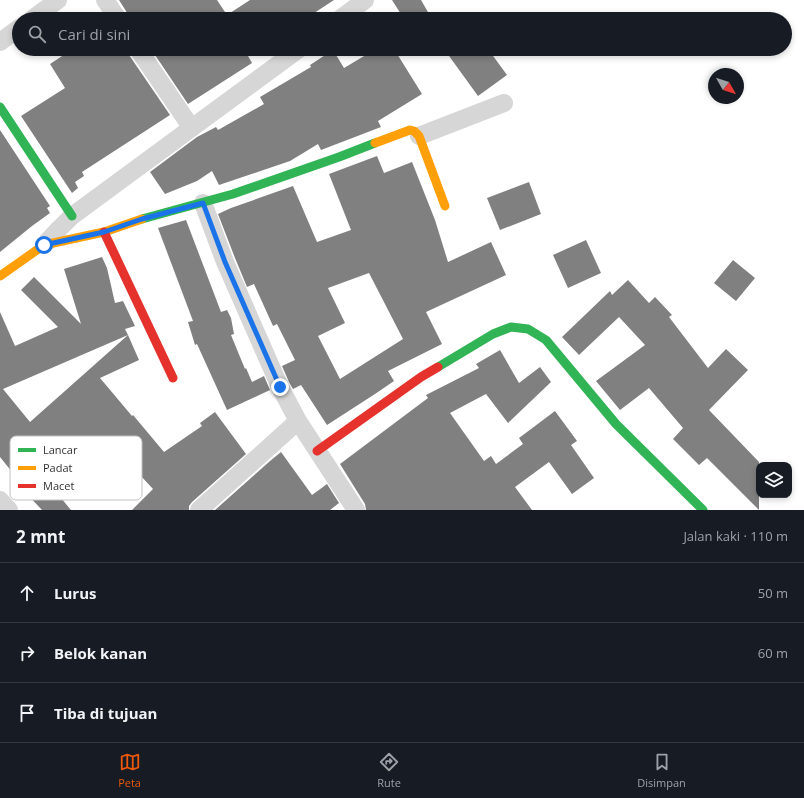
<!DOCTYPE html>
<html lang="id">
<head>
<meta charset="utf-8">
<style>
	body { margin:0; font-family:"Open Sans",sans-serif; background:#20242c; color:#f1f3f6 }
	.controls { position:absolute; right:12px; bottom:12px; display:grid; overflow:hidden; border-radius:8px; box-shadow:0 2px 6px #0003 }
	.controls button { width:36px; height:36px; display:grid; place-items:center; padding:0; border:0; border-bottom:1px solid #363941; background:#171b24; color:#f1f3f6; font:20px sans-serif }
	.compass { position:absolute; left:708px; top:68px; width:36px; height:36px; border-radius:50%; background:#171b24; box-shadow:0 2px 6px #0003; rotate:129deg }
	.stop { position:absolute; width:12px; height:12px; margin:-9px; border:3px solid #1a73e8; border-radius:50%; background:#fff }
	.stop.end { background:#1a73e8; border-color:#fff; box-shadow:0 1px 4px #0008 }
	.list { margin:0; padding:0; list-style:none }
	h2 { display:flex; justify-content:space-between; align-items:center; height:52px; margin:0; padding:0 16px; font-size:17px }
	h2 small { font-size:13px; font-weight:400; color:#9ea1a6 }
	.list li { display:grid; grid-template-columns:26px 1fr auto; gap:12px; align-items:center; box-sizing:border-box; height:60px; padding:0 16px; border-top:1px solid #363941 }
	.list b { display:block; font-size:15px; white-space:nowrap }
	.list em { font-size:13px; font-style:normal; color:#9ea1a6 }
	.icon { flex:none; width:22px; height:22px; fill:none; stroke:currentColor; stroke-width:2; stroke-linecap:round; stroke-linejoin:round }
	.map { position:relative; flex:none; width:804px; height:510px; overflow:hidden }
	.search { position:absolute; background:#171b24; box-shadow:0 2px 6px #0003; left:12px; right:12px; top:12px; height:44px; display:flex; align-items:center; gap:10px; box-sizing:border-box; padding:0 14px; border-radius:22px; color:#9ea1a6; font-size:15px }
	.sheet { height:232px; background:#171b24 }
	nav { display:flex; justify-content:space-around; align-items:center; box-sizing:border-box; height:56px; border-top:1px solid #363941; background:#171b24; font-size:11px; color:#9ea1a6 }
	nav a { display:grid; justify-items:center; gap:2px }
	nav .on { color:#ea580c }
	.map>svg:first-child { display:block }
	.building { fill:#808080; fill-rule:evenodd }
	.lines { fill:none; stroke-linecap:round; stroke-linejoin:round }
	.street { stroke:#d6d6d6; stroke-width:18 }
	.fast { stroke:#30b455; stroke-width:9 }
	.slow { stroke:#ff9f0a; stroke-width:9 }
	.jam { stroke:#e5322d; stroke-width:9 }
	.route { stroke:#1a73e8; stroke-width:5 }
	.key { fill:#fff; stroke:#c2c2c2; stroke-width:1 }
	.key-label { font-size:11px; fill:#323232 }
</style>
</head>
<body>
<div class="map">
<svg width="804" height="510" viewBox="0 0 804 510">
	<rect width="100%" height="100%" fill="#fff"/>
	<path class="building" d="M 119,0 L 217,0 L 227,15 L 250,0 L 334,0 L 305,19 L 131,19 Z
		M 392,0 L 421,0 L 432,19 L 404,19 Z
		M 73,49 L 128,49 L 129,55 L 170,115 L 82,172 L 84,176 L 75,182 L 78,188 L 72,193 L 21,116 L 65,88 L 50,64 Z
		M 151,49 L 244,49 L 252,63 L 188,104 Z
		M 376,49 L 394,49 L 422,94 L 378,121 L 381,127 L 321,150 L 318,144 L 290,161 L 219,185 L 212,171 L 197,181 L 165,194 L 150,172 L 197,137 L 216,127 L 218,130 L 264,104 L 260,97 L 311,67 L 310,65 L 333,50 L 344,68 Z
		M 444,49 L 488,49 L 507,75 L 478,96 Z
		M 0,130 L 50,206 L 47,208 L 50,213 L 32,226 L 0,252 Z
		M 377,156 L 384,173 L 412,162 L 435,220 L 448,262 L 491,242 L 506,275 L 426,312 L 442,344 L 388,371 L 394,381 L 375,394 L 327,425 L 301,385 L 293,389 L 289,382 L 282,366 L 295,360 L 277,324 L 273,326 L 254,284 L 247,287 L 235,258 L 218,214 L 231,208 L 293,186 L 317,242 L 351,230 L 329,174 ZM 369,273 L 403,339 L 340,379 L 318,336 L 345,323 L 328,288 Z
		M 529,182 L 541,214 L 500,230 L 487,198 Z
		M 186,220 L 221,312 L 227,310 L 231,318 L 234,334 L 231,335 L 245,369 L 246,368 L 252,382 L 264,376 L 270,390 L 227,410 L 197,344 L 195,345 L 188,322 L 193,321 L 158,228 Z
		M 586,240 L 601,273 L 568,288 L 553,255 Z
		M 102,257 L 107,268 L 115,303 L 123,301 L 135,326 L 125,329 L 128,335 L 3,389 L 30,422 L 128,335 L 139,360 L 100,378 L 132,416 L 133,415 L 164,452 L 202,426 L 200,423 L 215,412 L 246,454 L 192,502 L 189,506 L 189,510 L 132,510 L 153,489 L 114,447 L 61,498 L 71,510 L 42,510 L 23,490 L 25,488 L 0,457 L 0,312 L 15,346 L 58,327 L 21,290 L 34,277 L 81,324 L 64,269 Z
		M 733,260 L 755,278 L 736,301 L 714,283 Z
		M 628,280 L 649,303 L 655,297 L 672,315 L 669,317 L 708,368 L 726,349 L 748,370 L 709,410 L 759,462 L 759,510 L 707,458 L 699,465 L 673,439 L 683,428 L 649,388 L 620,410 L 596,381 L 645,345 L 619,317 L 579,355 L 562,337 L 610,291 L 612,295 Z
		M 500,350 L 519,383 L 540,367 L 551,382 L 508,423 L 486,394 L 450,413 L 484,461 L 491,456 L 496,464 L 523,444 L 519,438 L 555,411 L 577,441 L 571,445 L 594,478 L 572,494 L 549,462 L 515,487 L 532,510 L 366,510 L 365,504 L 340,464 L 428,398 L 426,395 L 479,368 L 476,364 Z
		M 281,452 L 312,495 L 327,484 L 339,503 L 330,510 L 215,510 L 270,461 Z"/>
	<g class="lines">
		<path class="street" d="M 105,0 L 118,19
			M 32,19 L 58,0
			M 340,19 L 365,0
			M 0,42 L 19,28
			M 138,49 L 191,127
			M 419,136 L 504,103
			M 203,203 L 225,262 L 280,387 L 298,421 L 356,510
			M 44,245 L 59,229 L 72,216 L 299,49
			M 0,500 L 9,510
			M 199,510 L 298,421"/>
		<path class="fast" d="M 0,107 L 72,216
			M 142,219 L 233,194 L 339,157 L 375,143
			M 438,367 L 493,334 L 511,327 L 528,329 L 546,340 L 616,424 L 703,510"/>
		<path class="slow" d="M 375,143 L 410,130 L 414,131 L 419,136 L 445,206
			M 0,276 L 44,245 L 104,232 L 142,219"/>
		<path class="jam" d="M 104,232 L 173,378
			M 317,451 L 421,377 L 438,367"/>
	</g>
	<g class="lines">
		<path class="route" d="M 44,245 L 104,232 L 142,219 L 203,203 L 225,262 L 280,387"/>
	</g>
	<rect x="10" y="436" width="132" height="64" rx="6" class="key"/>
	<rect x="18" y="448" width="18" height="4" fill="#30b455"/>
	<rect x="18" y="466" width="18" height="4" fill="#ff9f0a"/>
	<rect x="18" y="484" width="18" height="4" fill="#e5322d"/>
	<g class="key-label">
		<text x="43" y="454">Lancar</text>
		<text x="43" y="472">Padat</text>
		<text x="43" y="490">Macet</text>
	</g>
</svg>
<div class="controls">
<button><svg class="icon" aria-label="layers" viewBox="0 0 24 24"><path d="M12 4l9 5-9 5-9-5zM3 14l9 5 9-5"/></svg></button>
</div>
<svg class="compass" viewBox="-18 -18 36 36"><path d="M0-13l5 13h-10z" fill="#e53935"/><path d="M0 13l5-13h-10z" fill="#9ea1a6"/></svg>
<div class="stop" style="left:44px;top:245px"></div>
<div class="stop end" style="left:280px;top:387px"></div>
<div class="search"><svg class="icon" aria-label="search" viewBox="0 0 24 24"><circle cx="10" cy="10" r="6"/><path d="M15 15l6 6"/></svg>Cari di sini</div>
</div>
<section class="sheet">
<h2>2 mnt<small>Jalan kaki · 110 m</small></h2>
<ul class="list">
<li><svg class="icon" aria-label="ahead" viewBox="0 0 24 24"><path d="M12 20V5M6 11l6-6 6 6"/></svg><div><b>Lurus</b></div><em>50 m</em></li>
<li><svg class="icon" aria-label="right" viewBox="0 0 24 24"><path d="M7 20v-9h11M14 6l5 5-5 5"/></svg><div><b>Belok kanan</b></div><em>60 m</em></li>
<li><svg class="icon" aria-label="arrive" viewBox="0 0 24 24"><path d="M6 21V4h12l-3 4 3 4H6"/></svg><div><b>Tiba di tujuan</b></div></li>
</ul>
</section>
<nav>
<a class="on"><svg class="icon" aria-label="map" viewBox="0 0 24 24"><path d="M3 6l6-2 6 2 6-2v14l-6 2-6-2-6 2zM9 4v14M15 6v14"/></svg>Peta</a>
<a><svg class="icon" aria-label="directions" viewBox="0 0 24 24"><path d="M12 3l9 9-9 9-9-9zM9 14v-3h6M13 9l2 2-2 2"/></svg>Rute</a>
<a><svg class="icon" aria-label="saved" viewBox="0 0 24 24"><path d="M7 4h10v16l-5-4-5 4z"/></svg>Disimpan</a>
</nav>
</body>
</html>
